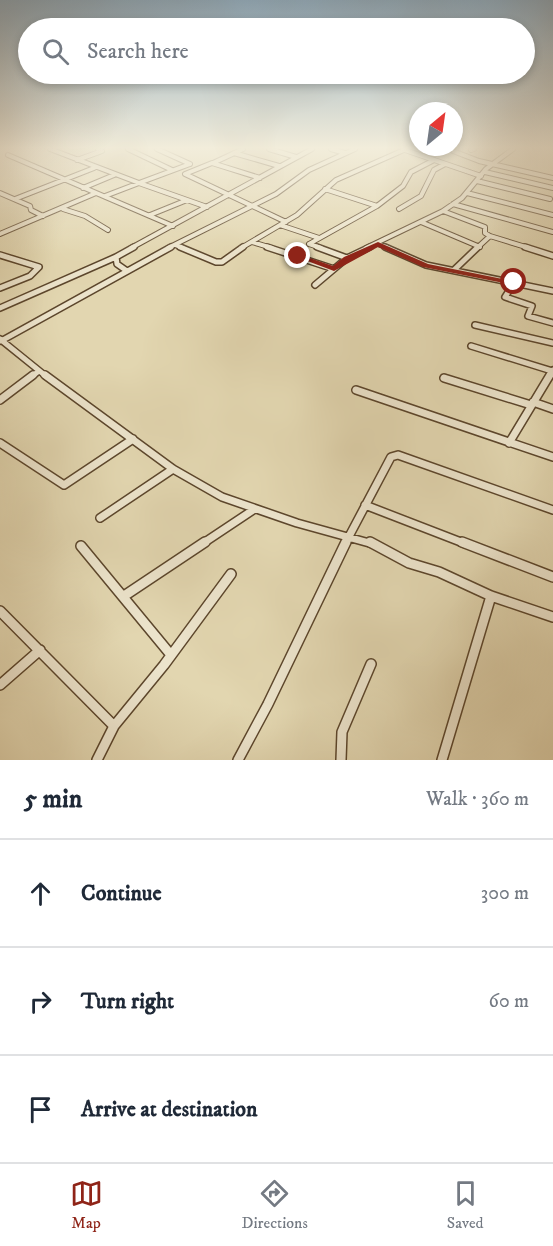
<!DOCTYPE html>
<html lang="en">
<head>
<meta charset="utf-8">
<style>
	body { margin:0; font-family:"IM FELL DW Pica",serif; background:#f2f2f3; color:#1f2937 }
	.compass { position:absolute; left:409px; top:102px; width:54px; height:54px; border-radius:50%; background:#fff; box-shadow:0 3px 9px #0003; rotate:29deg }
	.stop { position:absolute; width:18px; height:18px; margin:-14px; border:4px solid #8f2418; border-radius:50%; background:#fff }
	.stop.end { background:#8f2418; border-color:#fff; box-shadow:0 2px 6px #0008 }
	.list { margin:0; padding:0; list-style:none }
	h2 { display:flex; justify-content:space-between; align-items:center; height:78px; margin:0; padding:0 24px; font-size:26px }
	h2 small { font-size:20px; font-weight:400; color:#747a83 }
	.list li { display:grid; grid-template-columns:39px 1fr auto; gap:18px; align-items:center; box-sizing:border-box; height:108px; padding:0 24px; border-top:2px solid #e0e1e3 }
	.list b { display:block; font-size:22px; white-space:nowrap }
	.list em { font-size:20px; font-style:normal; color:#747a83 }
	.icon { flex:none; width:33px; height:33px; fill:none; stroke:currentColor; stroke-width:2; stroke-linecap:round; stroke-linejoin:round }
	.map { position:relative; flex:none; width:553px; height:760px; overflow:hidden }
	.search { position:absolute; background:#fff; box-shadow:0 3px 9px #0003; left:18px; right:18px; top:18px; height:66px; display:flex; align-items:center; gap:15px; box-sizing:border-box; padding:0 21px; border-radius:33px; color:#747a83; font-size:22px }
	.sheet { height:402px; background:#fff }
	nav { display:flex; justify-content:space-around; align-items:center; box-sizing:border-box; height:84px; border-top:2px solid #e0e1e3; background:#fff; font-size:16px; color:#747a83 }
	nav a { display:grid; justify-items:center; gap:3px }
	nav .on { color:#8f2418 }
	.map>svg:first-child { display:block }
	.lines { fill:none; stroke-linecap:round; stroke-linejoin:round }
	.street-far3-casing { stroke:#5c462c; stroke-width:6 }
	.street-far2-casing { stroke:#5c462c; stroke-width:8 }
	.street-far1-casing { stroke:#5c462c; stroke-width:10 }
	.street-casing { stroke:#5c462c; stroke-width:12 }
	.street-far3 { stroke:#ece4cc; stroke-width:4 }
	.street-far2 { stroke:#ece4cc; stroke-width:5 }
	.street-far1 { stroke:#ece4cc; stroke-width:7 }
	.street { stroke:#ece4cc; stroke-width:9 }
	.route { fill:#8f2418 }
</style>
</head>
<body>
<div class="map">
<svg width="553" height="760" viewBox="0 0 553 760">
	<rect width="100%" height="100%" fill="#e2d6b0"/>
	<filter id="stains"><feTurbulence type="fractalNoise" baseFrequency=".00333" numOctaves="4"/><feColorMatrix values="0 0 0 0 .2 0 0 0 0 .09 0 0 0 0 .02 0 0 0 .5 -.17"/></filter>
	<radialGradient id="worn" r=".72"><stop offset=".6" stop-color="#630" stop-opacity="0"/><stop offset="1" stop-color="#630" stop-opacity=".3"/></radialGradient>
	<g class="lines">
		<defs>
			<path id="street-far3" d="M 50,149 L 139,183 L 190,164
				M 128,149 L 172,170
				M 157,149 L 190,164
				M 269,149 L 296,157
				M 331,149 L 345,153
				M 405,150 L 481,176
				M 471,150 L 474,149
				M 453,151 L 479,161 L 553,178
				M 234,153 L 279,166
				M 8,155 L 173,226
				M 77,160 L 102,151 L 98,149
				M 213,163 L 243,149
				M 485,172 L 553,188
				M 260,178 L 212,163 L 185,174 L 286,222
				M 477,181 L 550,199
				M 83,188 L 114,175
				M 325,189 L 377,206
				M 0,193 L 30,206 L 31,210 L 43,216
				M 467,193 L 553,215
				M 105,196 L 139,183 L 207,207
				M 15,199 L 94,168
				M 453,204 L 553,232
				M 63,209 L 85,216 L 108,230
				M 399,209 L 421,196 L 434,170 L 445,164
				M 443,211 L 485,227 L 485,233 L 490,236 L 529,248
				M 150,215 L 187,200
				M 421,222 L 480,247
				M 280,225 L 319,238
				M 0,234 L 96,193
				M 252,242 L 272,248
				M 309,244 L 377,206 L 403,186 L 411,172 L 434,160
				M 309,244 L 321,248
				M 378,244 L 388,248
				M 175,245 L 183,248
				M 131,248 L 312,149
				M 168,248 L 276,194 L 309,170 L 355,149
				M 241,248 L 297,215 L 336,180 L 406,149
				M 366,248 L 443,211 L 462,198 L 486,169 L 513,149
				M 477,248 L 490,236"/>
			<path id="street-far2" d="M 180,247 L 216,262 L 222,262 L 243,247
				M 267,247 L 334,269
				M 317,247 L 347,258
				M 385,247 L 426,265 L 553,291
				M 525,247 L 553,256
				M 0,255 L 39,267 L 30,276 L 0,288
				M 454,270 L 478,247
				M 127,271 L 117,264 L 116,257 L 134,247
				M 514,283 L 505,297 L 532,306 L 528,316 L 553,323
				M 315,285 L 347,258 L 370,247
				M 0,308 L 116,257
				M 475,325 L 553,343
				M 0,339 L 47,377
				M 1,341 L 171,247
				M 471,346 L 552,371
				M 31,377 L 39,371
				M 549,377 L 553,370"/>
			<path id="street-far1" d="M 45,375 L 173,469 L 222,497 L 297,523 L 373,544
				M 444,378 L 531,405
				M 356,390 L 553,457
				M 0,400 L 33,375
				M 533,402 L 553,409
				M 0,443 L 64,485 L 133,439
				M 509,443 L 550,375
				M 365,505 L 466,544
				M 100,518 L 173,469
				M 202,544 L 253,510
				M 345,544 L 391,457 L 398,455 L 553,510"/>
			<path id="street" d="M 370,542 L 409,563 L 439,572 L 491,596 L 553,617
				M 462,542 L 553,577
				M 81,546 L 171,655
				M 124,596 L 205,542
				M 0,611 L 114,726
				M 0,685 L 40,650
				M 97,760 L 114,726 L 164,665 L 231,574
				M 238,760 L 268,704 L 346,542
				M 341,760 L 342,732 L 371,664
				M 442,760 L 491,596"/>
		</defs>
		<use href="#street-far3" class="street-far3-casing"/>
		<use href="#street-far2" class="street-far2-casing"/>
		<use href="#street-far1" class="street-far1-casing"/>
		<use href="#street" class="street-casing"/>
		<use href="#street-far3" class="street-far3"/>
		<use href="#street-far2" class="street-far2"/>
		<use href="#street-far1" class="street-far1"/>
		<use href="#street" class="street"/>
	</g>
	<linearGradient id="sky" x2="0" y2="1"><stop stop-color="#8da8ba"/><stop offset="0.58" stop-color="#f2eddb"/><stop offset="1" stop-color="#f2eddb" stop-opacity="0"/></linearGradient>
	<rect width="553" height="255" fill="url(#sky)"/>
	<path class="route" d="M 378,242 L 428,264 L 518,282 L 514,285 L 423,267 L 378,247 L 334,271 L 294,256 L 298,254 L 333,266 L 344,257 Z"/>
	<rect width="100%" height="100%" filter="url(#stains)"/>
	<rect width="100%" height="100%" fill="url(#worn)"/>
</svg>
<svg class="compass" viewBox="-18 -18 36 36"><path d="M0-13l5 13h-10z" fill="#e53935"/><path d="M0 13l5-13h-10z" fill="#747a83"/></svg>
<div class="stop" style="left:514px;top:282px"></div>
<div class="stop end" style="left:298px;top:256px"></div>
<div class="search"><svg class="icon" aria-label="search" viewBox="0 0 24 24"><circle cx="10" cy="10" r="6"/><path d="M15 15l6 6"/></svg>Search here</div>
</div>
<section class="sheet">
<h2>5 min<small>Walk · 360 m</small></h2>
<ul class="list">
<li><svg class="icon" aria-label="ahead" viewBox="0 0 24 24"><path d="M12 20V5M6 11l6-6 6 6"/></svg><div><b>Continue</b></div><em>300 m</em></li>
<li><svg class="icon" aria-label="right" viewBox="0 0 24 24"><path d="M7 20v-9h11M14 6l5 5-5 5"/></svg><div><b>Turn right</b></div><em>60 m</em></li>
<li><svg class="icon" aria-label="arrive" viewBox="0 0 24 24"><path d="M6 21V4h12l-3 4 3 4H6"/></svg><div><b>Arrive at destination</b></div></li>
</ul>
</section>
<nav>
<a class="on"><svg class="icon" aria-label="map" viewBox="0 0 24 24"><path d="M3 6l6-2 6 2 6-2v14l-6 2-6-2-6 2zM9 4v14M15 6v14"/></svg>Map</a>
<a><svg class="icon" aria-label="directions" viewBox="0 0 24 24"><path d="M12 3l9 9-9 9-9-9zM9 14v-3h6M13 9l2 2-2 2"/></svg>Directions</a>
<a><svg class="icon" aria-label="saved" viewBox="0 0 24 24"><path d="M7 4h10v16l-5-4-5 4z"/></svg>Saved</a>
</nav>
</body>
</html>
